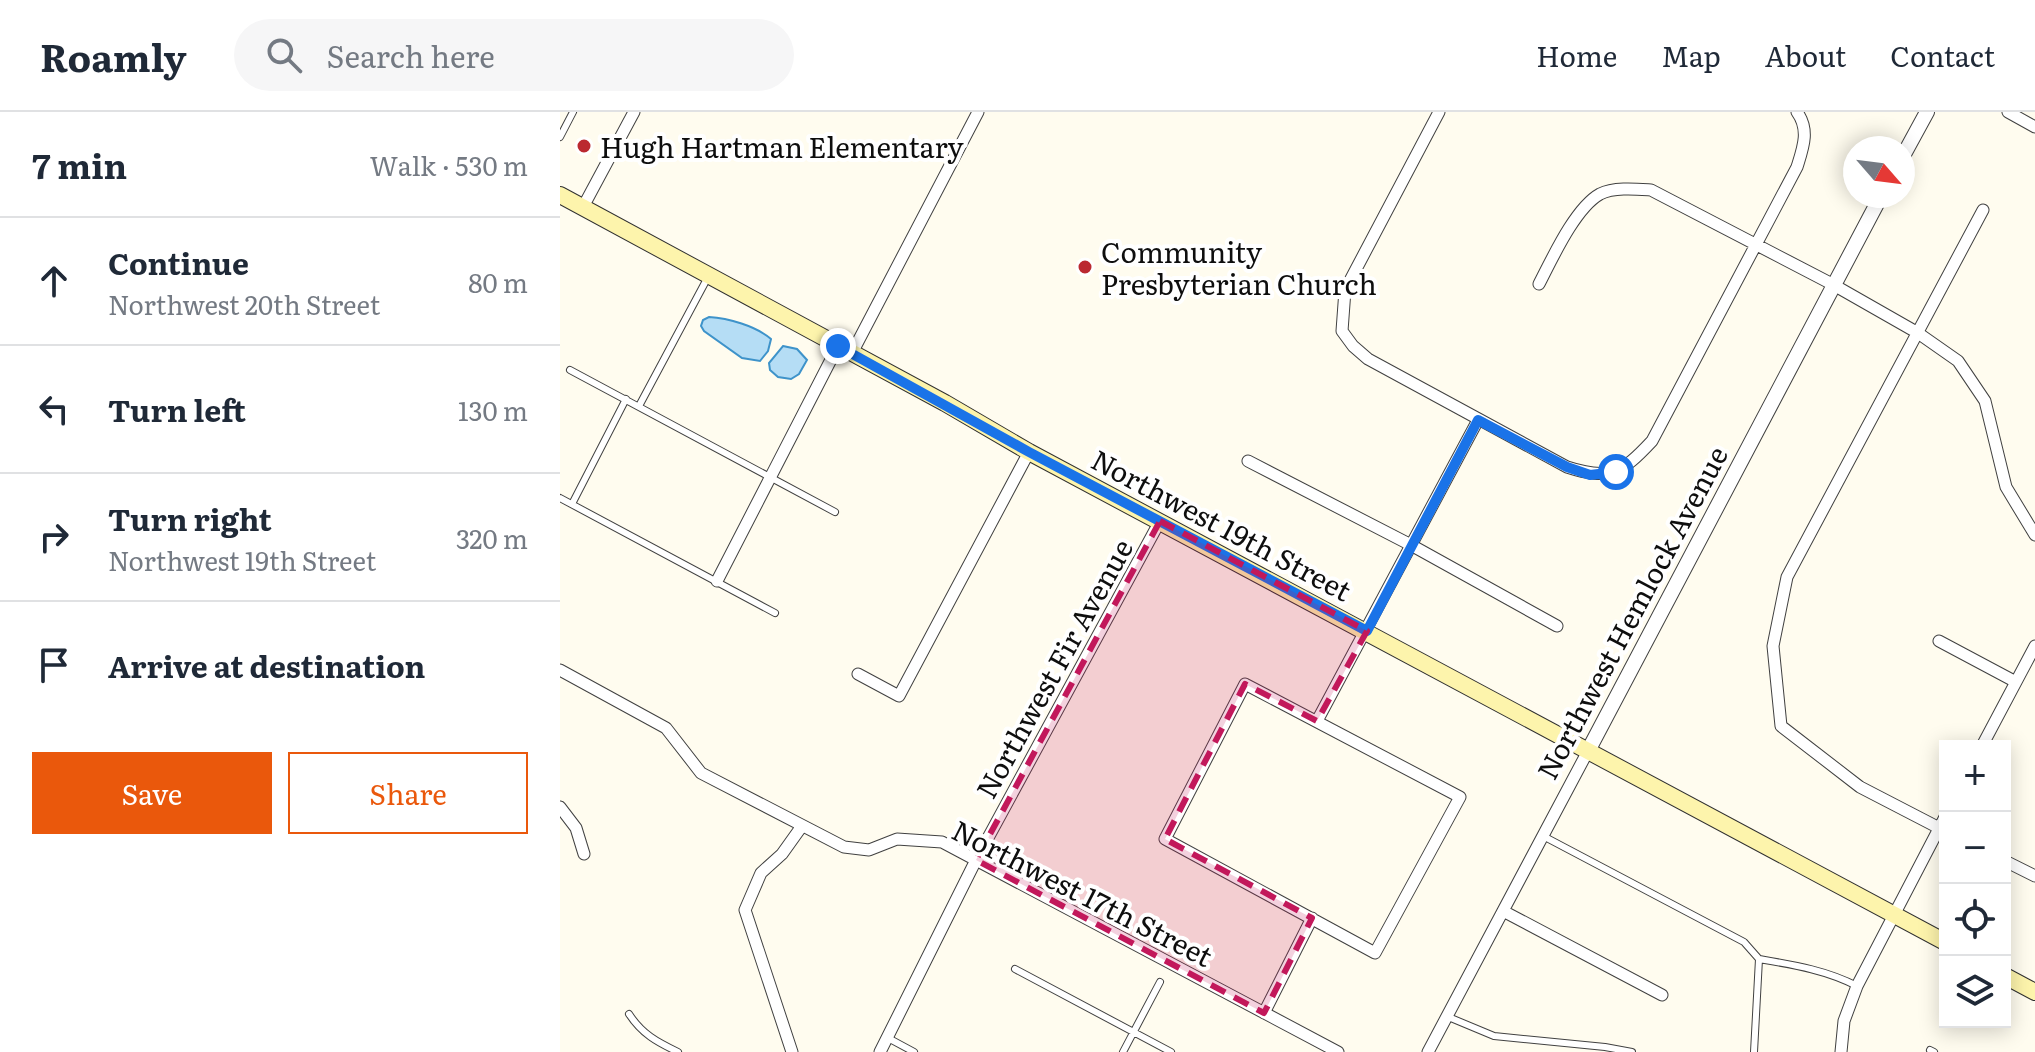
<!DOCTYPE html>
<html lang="en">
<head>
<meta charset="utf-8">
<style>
	body { margin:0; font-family:Literata,serif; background:#f6f6f7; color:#1f2937 }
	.controls { position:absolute; right:24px; bottom:24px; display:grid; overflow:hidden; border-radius:0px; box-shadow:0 4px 20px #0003 }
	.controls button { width:72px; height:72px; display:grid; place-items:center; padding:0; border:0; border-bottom:2px solid #e0e1e3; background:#fff; color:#1f2937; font:40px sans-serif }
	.compass { position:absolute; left:1283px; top:24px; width:72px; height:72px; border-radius:50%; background:#fff; box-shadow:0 4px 20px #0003; rotate:118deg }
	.stop { position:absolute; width:24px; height:24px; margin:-18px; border:6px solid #1a73e8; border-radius:50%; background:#fff }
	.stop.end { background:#1a73e8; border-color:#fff; box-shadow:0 2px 8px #0008 }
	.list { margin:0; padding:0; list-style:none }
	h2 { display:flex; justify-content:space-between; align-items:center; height:104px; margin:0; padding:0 32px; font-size:34px }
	h2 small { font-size:26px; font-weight:400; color:#747a83 }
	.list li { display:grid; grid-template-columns:52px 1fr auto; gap:24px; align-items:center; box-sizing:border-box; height:128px; padding:0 32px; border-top:2px solid #e0e1e3 }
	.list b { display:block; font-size:30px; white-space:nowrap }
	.list p { margin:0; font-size:26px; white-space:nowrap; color:#747a83 }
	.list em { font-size:26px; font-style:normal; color:#747a83 }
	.actions { display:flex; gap:16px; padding:24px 32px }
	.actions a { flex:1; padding:18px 0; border:2px solid #ea580c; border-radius:0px; text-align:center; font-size:28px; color:#ea580c }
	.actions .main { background:#ea580c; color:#fff }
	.icon { flex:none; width:44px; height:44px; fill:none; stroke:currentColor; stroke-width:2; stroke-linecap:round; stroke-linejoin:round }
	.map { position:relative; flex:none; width:1475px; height:940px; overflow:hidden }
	header { display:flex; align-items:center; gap:48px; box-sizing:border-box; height:112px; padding:0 40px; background:#fff; border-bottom:2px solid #e0e1e3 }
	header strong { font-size:38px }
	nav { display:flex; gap:44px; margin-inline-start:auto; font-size:28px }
	.search { width:560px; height:72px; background:#f6f6f7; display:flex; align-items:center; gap:20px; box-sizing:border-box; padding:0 28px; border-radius:44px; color:#747a83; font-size:30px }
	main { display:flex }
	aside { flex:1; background:#fff }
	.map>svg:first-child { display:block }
	.water { fill:#b5ddf5; stroke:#3e93ca; stroke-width:2 }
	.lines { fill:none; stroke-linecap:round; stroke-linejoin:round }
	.service-casing { stroke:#414141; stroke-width:8 }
	.minor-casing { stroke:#414141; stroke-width:13 }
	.tertiary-casing { stroke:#414141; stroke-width:16 }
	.secondary-casing { stroke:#303030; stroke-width:18 }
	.service { stroke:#fff; stroke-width:6 }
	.minor { stroke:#fff; stroke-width:11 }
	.tertiary { stroke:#fff; stroke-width:14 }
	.secondary { stroke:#fdf4ac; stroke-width:16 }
	.route { stroke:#1a73e8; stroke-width:10 }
	.marked { fill:#c2185b; fill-opacity:0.2; stroke:#c2185b; stroke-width:6; stroke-dasharray:16 10; stroke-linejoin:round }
	.poi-dot { fill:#bb2930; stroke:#fff; stroke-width:3 }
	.labels { text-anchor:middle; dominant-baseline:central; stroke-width:8; stroke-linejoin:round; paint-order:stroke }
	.poi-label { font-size:28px; fill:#0e0e0e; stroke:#fff; text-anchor:start }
	.street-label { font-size:28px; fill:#0e0e0e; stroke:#fff }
</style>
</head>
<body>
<header>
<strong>Roamly</strong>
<div class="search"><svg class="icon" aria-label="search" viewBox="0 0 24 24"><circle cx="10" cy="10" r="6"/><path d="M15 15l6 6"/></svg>Search here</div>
<nav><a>Home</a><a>Map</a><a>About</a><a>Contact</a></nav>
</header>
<main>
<aside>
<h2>7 min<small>Walk · 530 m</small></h2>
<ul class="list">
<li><svg class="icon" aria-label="ahead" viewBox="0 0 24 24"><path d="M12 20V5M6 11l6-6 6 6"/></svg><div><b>Continue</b><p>Northwest 20th Street</p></div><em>80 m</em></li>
<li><svg class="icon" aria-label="left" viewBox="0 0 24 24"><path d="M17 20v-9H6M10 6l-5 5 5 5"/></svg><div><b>Turn left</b></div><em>130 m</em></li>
<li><svg class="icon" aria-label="right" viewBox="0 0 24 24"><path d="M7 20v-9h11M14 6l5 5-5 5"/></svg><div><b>Turn right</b><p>Northwest 19th Street</p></div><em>320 m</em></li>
<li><svg class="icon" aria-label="arrive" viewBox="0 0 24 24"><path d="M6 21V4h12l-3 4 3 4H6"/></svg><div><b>Arrive at destination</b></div></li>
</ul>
<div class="actions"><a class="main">Save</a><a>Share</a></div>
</aside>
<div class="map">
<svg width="1475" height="940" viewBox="0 0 1475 940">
	<rect width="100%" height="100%" fill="#fffcef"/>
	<path class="water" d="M 149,205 C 168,206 196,214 211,227 L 208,239 L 200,249 L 182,246 L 144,219 L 141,214 L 143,208 Z
		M 223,234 L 237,237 L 247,248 L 239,262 L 231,267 L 218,265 L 210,258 L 209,251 Z"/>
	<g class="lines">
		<defs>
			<path id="service" d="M 0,25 L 13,0
				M 10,258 L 275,400
				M 79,294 L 148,165
				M 0,386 L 215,501
				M 12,392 L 66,287
				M 983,724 L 1184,830 L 1199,847 L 1194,940
				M 1199,847 C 1234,853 1266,858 1297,874
				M 455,857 L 611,940
				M 69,902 C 82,922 97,930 118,940
				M 886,904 L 934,924 L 1045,935 L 1072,940
				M 328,926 L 354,940
				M 1370,938 L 1374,940
				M 563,940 L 600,870"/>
			<path id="minor" d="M 879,0 L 785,178 L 782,219 L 793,234 L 808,247 L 1007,355 C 1050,369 1062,361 1092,329 L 1237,55 C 1243,36 1250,18 1237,0
				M 1448,0 L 1475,15
				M 23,95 L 74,0
				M 979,172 C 992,147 1015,96 1040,82 C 1054,75 1076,77 1091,78 L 1272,172 L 1358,221 L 1398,249 L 1425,289 L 1446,375 L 1475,423
				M 292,241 L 418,0
				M 688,349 L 851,433 L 997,514
				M 157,469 L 278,234
				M 1379,529 L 1456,570
				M 0,558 L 106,616 L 141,661 L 284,735 L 309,738 L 337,727 L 382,730 L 778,940
				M 298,562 L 339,584 L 469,340
				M 685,572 L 900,685 L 815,841 L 605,727 Z
				M 757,609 L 918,308
				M 1422,634 L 1475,534
				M 0,695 L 16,716 L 24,742
				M 1385,719 L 1300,675 L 1221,614 L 1213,534 L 1227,465 L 1423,98
				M 1445,749 L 1475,764
				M 943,799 L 1102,883
				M 704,901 L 752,806
				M 232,940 L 185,798 L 201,761 L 222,742 L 242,714
				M 320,940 L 416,748 L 600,409
				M 868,940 L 1028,639
				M 1281,940 L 1284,909 L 1297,874 L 1385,705"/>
			<path id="tertiary" d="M 1343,44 L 1367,0
				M 1028,639 L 1321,84"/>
			<path id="secondary" d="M 0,83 L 385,291 L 469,340 L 1385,830
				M 1445,864 L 1475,880"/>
		</defs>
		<use href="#service" class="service-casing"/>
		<use href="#minor" class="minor-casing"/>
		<use href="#tertiary" class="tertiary-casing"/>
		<use href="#secondary" class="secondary-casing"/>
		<use href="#service" class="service"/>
		<use href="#minor" class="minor"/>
		<use href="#tertiary" class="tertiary"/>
		<use href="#secondary" class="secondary"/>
	</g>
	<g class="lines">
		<path class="route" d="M 278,234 L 469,340 L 807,519 L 918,308 L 1007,355 L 1030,363 L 1056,360"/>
	</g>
	<path class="marked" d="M 600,409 L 807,519 L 757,609 L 685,572 L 605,727 L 752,806 L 704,901 L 416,748 Z"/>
	<g class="poi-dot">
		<circle cx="24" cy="34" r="8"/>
		<circle cx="525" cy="155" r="8"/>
	</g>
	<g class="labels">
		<g class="poi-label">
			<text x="40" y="34">Hugh Hartman Elementary</text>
			<text x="541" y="139">Community<tspan x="541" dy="32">Presbyterian Church</tspan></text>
		</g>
		<g class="street-label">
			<text transform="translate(662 412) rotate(28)">Northwest 19th Street</text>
			<text transform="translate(1071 500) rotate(-62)">Northwest Hemlock Avenue</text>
			<text transform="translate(493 556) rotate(-61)">Northwest Fir Avenue</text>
			<text transform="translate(523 780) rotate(27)">Northwest 17th Street</text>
		</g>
	</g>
</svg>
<div class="controls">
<button>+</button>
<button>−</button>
<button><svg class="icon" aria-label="locate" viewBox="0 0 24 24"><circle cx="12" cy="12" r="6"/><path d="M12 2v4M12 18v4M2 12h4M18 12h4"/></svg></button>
<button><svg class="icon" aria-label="layers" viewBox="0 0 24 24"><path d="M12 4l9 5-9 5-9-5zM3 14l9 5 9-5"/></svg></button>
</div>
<svg class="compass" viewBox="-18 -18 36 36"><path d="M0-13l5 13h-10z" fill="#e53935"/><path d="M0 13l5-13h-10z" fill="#747a83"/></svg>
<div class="stop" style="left:1056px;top:360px"></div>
<div class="stop end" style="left:278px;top:234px"></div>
</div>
</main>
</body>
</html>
